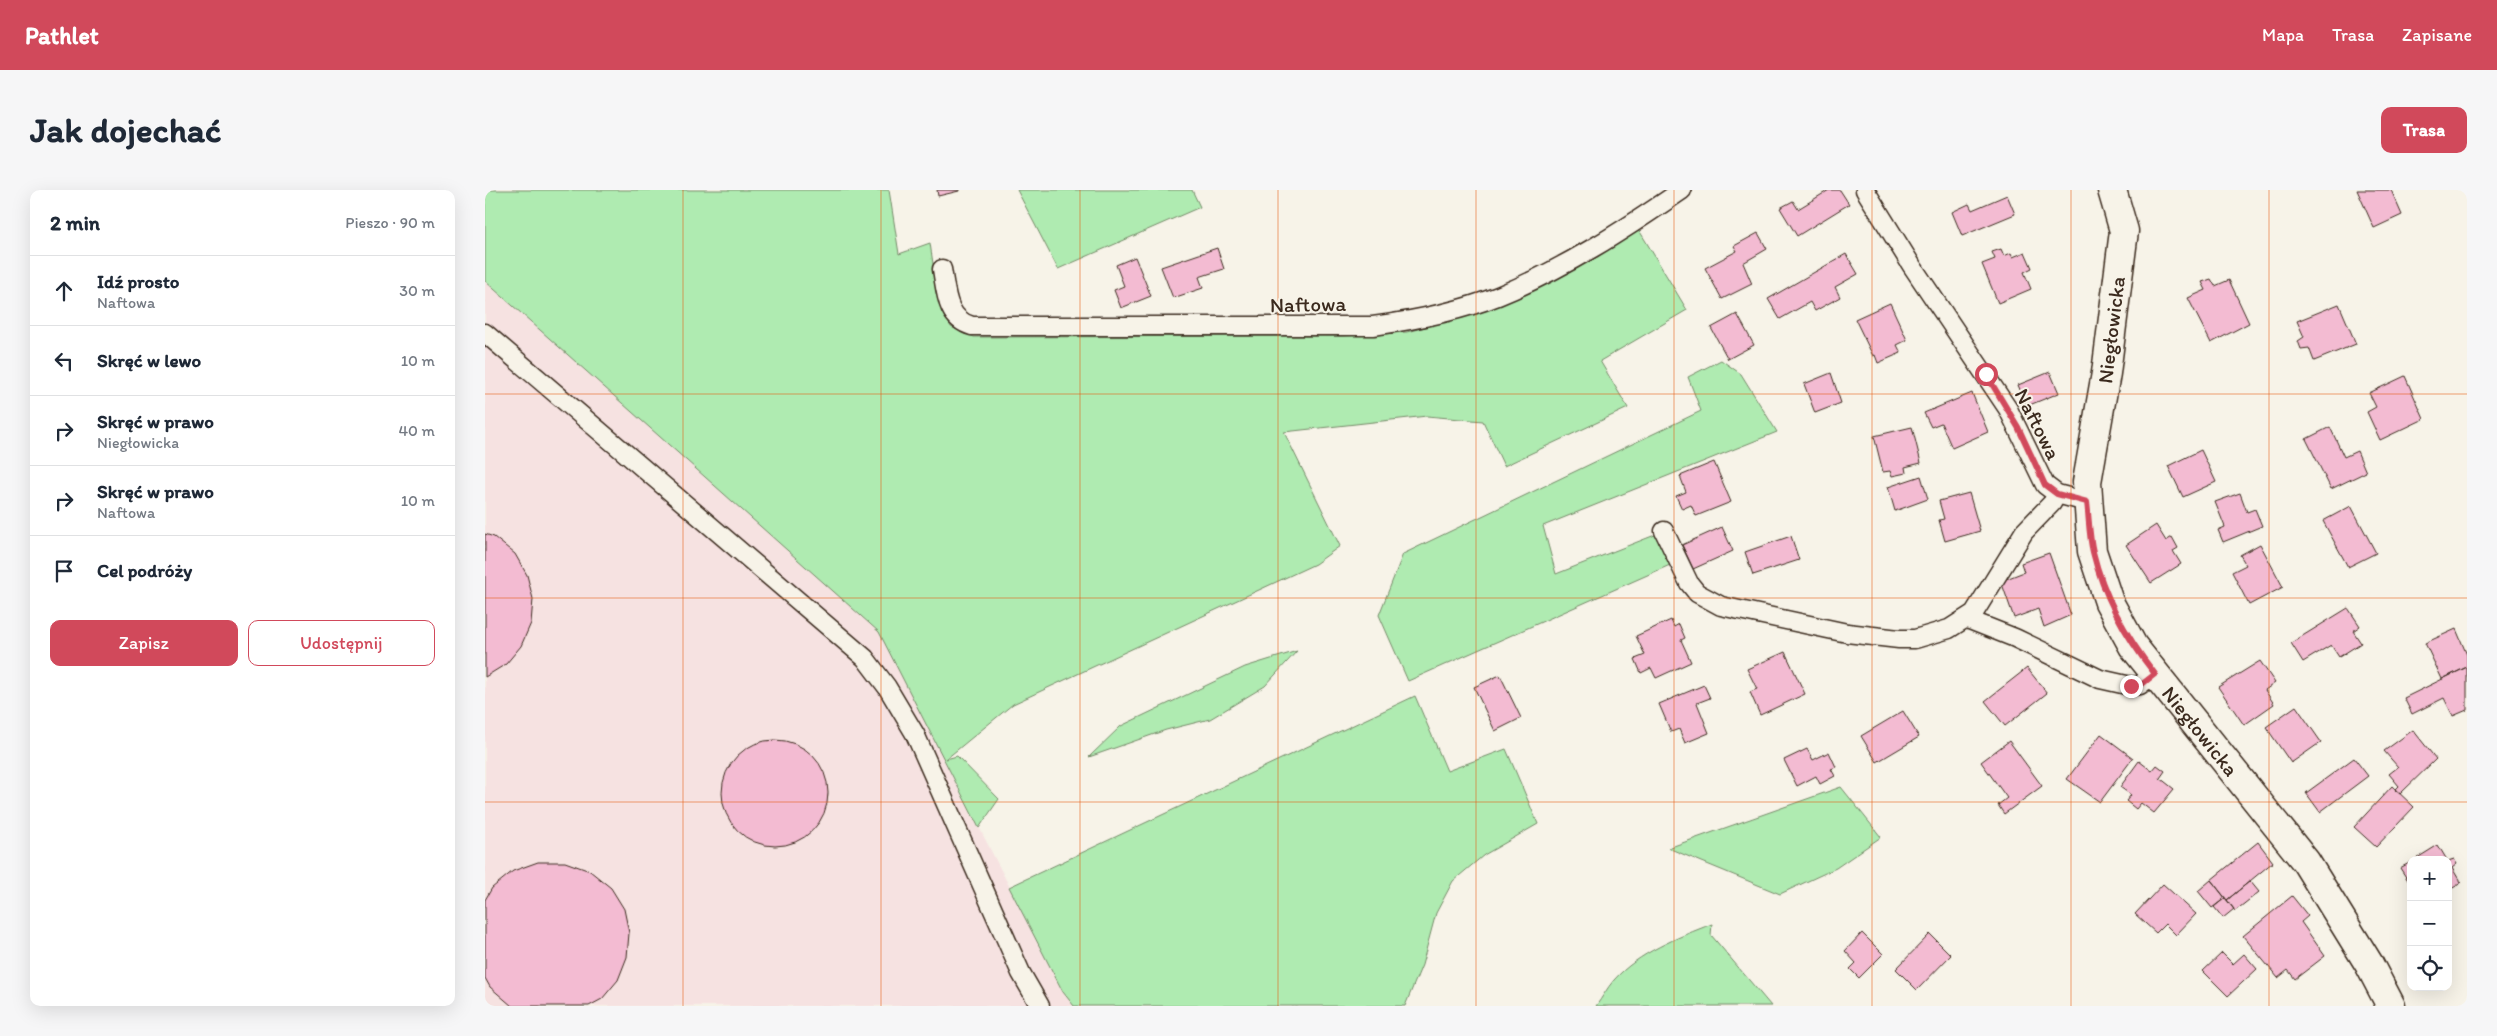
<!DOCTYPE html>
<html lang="pl">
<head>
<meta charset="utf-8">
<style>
	body { margin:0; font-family:Itim,sans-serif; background:#f6f6f7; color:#1f2937 }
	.controls { position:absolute; right:15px; bottom:15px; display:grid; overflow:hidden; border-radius:10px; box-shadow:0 5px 20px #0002 }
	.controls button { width:45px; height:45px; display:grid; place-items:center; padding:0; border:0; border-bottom:1px solid #e0e1e3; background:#fff; color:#1f2937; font:25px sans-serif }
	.stop { position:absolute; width:15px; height:15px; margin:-11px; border:4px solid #d1495b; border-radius:50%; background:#fff }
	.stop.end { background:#d1495b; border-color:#fff; box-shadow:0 1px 5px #0008 }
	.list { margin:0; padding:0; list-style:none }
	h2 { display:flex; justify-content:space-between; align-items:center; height:65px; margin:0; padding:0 20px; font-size:21px }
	h2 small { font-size:16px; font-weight:400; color:#747a83 }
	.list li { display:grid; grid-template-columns:32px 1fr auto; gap:15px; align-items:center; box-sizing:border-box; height:70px; padding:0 20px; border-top:1px solid #e0e1e3 }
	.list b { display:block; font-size:19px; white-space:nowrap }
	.list p { margin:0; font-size:16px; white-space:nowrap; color:#747a83 }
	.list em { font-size:16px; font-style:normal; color:#747a83 }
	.actions { display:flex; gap:10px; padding:15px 20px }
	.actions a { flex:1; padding:11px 0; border:1px solid #d1495b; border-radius:10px; text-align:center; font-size:18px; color:#d1495b }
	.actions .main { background:#d1495b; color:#fff }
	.icon { flex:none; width:28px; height:28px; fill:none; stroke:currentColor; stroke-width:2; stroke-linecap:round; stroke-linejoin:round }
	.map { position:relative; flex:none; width:1982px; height:816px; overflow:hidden; border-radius:10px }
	header { display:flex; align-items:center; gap:30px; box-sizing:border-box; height:70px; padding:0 25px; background:#d1495b; color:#fff }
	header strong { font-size:24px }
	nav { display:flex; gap:28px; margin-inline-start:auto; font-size:18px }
	.intro { display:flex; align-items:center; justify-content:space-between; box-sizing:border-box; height:120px; padding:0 30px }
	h1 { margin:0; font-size:35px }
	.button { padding:12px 22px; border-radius:10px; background:#d1495b; color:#fff; font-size:18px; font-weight:700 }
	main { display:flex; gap:30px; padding:0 30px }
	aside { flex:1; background:#fff; border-radius:10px; box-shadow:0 5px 20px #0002 }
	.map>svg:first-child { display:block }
	.built { fill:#f6e2e1 }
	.green { fill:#afebb1; stroke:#758a68 }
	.building { fill:#f3bbd2; stroke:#3b2a1e }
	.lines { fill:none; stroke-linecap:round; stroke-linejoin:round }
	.lane-casing { stroke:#3b2a1e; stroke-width:21 }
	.secondary-casing { stroke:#3b2a1e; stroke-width:31 }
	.lane { stroke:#f7f3e8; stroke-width:18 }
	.secondary { stroke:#f7f3e8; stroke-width:28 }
	.route { stroke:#d1495b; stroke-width:6 }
	.grid { fill:none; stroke:#e8590c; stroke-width:1; stroke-opacity:0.55 }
	.labels { text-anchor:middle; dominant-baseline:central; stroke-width:4; stroke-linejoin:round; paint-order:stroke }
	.street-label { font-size:21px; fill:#3b2a1e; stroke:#f7f3e8 }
</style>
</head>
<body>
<header>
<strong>Pathlet</strong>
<nav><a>Mapa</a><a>Trasa</a><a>Zapisane</a></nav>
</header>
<div class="intro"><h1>Jak dojechać</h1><a class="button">Trasa</a></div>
<main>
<aside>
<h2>2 min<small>Pieszo · 90 m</small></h2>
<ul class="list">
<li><svg class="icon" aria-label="ahead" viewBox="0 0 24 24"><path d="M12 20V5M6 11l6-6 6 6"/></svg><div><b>Idź prosto</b><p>Naftowa</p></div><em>30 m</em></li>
<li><svg class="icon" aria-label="left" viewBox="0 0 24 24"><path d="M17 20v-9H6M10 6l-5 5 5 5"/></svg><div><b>Skręć w lewo</b></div><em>10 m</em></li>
<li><svg class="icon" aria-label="right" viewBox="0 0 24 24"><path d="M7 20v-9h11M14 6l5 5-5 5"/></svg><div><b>Skręć w prawo</b><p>Niegłowicka</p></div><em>40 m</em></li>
<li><svg class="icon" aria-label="right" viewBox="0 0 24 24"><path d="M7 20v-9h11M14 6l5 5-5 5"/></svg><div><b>Skręć w prawo</b><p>Naftowa</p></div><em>10 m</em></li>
<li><svg class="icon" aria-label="arrive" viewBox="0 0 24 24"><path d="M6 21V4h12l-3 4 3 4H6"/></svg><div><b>Cel podróży</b></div></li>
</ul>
<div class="actions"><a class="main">Zapisz</a><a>Udostępnij</a></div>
</aside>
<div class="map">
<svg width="1982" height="816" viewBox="0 0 1982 816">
	<rect width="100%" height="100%" fill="#f7f3e8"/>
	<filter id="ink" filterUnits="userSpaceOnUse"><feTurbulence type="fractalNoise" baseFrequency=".02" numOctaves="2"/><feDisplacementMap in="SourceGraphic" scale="10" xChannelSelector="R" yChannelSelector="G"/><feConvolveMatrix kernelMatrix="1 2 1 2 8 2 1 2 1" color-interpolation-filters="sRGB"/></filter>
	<g filter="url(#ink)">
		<path class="built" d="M 0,89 L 227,290 L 394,442 L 578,801 L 590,816 L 0,816 Z"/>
		<path class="green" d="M 0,0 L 404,0 L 414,64 L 445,53 L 454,115 L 466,137 L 489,147 L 859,146 L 922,142 L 994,122 L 1057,96 L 1154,40 L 1202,120 L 1115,171 L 1143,218 L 1019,276 L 998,231 L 942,226 L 799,242 L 855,356 L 830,374 L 528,514 L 461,569 L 472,566 L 514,609 L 494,638 L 394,442 L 0,91 Z
			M 532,0 L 707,0 L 715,17 L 573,79 Z
			M 1236,170 L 1256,184 L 1292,242 L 1058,336 L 1071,384 L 1170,345 L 1185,375 L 923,491 L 894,425 L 918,364 L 1216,221 L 1203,187 Z
			M 812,461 L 780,496 L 725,529 L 681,540 L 604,567 L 636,536 L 760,477 Z
			M 930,506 L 962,581 L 1021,559 L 1053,634 L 999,665 L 968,691 L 951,723 L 937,775 L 920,816 L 589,816 L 578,802 L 524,697 Z
			M 1356,597 L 1396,647 L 1351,678 L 1295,704 L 1183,658 Z
			M 1227,734 L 1226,745 L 1286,816 L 1111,816 C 1117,808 1122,798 1129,790 C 1153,763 1193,747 1227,734 Z"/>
		<path class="building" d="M 452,0 L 474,0 L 474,1 L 453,6 Z
			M 1344,0 L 1355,0 L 1364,14 L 1312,46 L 1295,18 L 1308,11 L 1313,19 Z
			M 1872,0 L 1906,0 L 1917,25 L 1889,38 Z
			M 1522,5 L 1530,24 L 1477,46 L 1467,22 L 1484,14 L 1487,20 Z
			M 1273,43 L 1282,59 L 1258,73 L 1267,94 L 1237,109 L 1220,78 L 1252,61 L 1249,56 Z
			M 732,58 L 739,79 L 714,87 L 718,98 L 688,108 L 676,77 Z
			M 1516,59 L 1519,66 L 1526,63 L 1528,67 L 1540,62 L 1547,78 L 1539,82 L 1546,99 L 1513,113 L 1497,74 L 1510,69 L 1507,62 Z
			M 1361,64 L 1373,84 L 1350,97 L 1355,107 L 1330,121 L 1325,112 L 1295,129 L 1283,109 Z
			M 650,67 L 666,106 L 636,118 L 629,100 L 639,96 L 631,75 Z
			M 1726,89 L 1730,96 L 1744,90 L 1764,133 L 1726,153 L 1703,108 L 1721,100 L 1717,92 Z
			M 1405,113 L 1422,150 L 1412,155 L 1416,163 L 1393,173 L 1390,165 L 1388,166 L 1370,129 Z
			M 1854,114 L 1871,154 L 1829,171 L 1824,158 L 1816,159 L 1813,151 L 1819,147 L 1812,131 Z
			M 1252,124 L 1269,155 L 1243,169 L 1226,138 Z
			M 1565,182 L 1574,203 L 1542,216 L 1533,195 Z
			M 1346,183 L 1356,213 L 1330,223 L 1319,194 Z
			M 1920,186 L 1939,229 L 1895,250 L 1882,222 L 1891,217 L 1884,203 Z
			M 1487,203 L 1503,242 L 1467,258 L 1456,233 L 1446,237 L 1439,223 Z
			M 1427,237 L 1436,273 L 1420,277 L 1421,283 L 1407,286 L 1405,281 L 1398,282 L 1389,246 Z
			M 1845,237 L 1859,267 L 1872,261 L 1881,282 L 1846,299 L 1821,249 Z
			M 1716,260 L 1731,292 L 1698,307 L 1683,276 Z
			M 1229,272 L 1246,312 L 1211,326 L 1206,315 L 1197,319 L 1191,306 L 1201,302 L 1195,286 Z
			M 1436,286 L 1443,309 L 1410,321 L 1403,297 Z
			M 1484,303 L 1495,341 L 1460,351 L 1454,330 L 1459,329 L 1454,311 Z
			M 1755,303 L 1762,322 L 1770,319 L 1777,336 L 1738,352 L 1733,340 L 1740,337 L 1730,312 Z
			M 1866,316 L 1891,363 L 1863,377 L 1838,331 Z
			M 1671,335 L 1681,351 L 1687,347 L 1693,358 L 1688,361 L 1696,374 L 1666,393 L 1641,355 Z
			M 1237,337 L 1248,361 L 1208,379 L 1197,355 Z
			M 0,344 L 9,347 L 30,364 L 42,385 L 48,409 L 46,433 L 36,456 L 21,474 L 0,487 Z
			M 1306,346 L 1314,370 L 1268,385 L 1260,362 Z
			M 1775,354 L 1798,397 L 1764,415 L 1747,382 L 1761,375 L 1755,365 Z
			M 1564,363 L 1586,425 L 1559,437 L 1553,419 L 1529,428 L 1516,391 L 1539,382 L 1536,373 Z
			M 1863,418 L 1875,436 L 1868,441 L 1876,453 L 1854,467 L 1846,455 L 1818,472 L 1806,453 Z
			M 1186,430 L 1189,437 L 1194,434 L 1200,448 L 1196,450 L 1206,472 L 1171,488 L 1166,478 L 1156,483 L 1150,469 L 1160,465 L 1151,446 Z
			M 1971,439 L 1982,465 L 1982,477 L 1957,489 L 1940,453 Z
			M 1300,462 L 1320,504 L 1275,525 L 1265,502 L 1272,499 L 1262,479 Z
			M 1775,471 L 1790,493 L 1780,500 L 1789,514 L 1759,535 L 1733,497 Z
			M 1982,477 L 1982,520 L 1968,526 L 1959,508 L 1927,524 L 1919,508 Z
			M 1542,478 L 1562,503 L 1520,536 L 1500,511 Z
			M 1015,485 L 1036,528 L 1010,541 L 989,497 Z
			M 1219,495 L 1225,508 L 1212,513 L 1224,543 L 1200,553 L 1194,539 L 1186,542 L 1174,514 Z
			M 1811,516 L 1836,552 L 1806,573 L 1781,537 Z
			M 1418,521 L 1434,547 L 1392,572 L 1376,546 Z
			M 1928,540 L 1951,569 L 1915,604 L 1910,600 L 1914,596 L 1904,584 L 1913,577 L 1899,561 Z
			M 1616,544 L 1648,568 L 1615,612 L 1582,589 Z
			M237 603a53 53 0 1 1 106 0a53 53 0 1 1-106 0Z
			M 1524,551 L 1557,596 L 1519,624 L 1513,615 L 1522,608 L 1496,572 Z
			M 1322,559 L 1328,570 L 1344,562 L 1351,577 L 1346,579 L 1350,586 L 1335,594 L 1331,586 L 1312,596 L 1299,570 Z
			M 1869,568 L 1883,586 L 1835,622 L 1821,603 Z
			M 1654,571 L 1667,581 L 1672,575 L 1680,581 L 1675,588 L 1689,599 L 1669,623 L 1656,613 L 1651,619 L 1641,611 L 1646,605 L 1635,597 Z
			M 1907,596 L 1929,617 L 1891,657 L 1869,637 Z
			M 1773,652 L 1788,672 L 1742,710 L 1726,690 Z
			M 1953,655 L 1962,670 L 1929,670 Z
			M 1969,669 L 1972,674 L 1967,678 L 1976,693 L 1963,701 L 1963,671 Z
			M 53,672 L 80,672 L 105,681 L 126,698 L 139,719 L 144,743 L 142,767 L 133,790 L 117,809 L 104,816 L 27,816 L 5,797 L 0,788 L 0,710 L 7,698 L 28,681 Z
			M 1926,672 L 1926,695 L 1915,678 Z
			M 1726,690 L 1740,708 L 1727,718 L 1713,701 Z
			M 1765,691 L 1774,702 L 1750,721 L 1742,710 Z
			M 1678,694 L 1711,724 L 1691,745 L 1680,734 L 1671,743 L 1650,724 Z
			M 1807,706 L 1823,726 L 1816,732 L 1840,766 L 1810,789 L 1803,780 L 1793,788 L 1758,746 Z
			M 1740,708 L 1749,719 L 1738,728 L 1729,717 Z
			M 1377,743 L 1398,764 L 1374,788 L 1365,779 L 1371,773 L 1360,761 Z
			M 1445,744 L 1466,765 L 1432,800 L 1411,779 Z
			M 1737,763 L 1748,774 L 1759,764 L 1772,779 L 1743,806 L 1718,781 Z"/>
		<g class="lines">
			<defs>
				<path id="lane" d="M 1380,0 L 1427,76 L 1523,219 L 1560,295 L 1572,304 L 1602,312
					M 457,79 C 461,101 461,129 487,136 L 888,136 C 931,130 973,122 1013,106 C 1079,79 1139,40 1197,0
					M 0,143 L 380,468 L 402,497 L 430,544 L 536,783 L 555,816
					M 1179,341 L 1204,393 L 1212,403 L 1236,416 L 1362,443 L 1414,449 L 1430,449 L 1464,439 L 1489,423 L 1539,342 L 1567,313 L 1572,304
					M 1482,429 L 1530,448 L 1615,489 L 1646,496 L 1655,495 L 1670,483"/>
				<g id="secondary">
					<path id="s1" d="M 1627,0 L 1639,41 L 1621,183 L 1602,292 L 1607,361 L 1624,412 L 1648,456 L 1821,672 L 1884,774 L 1906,816"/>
				</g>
			</defs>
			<use href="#lane" class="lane-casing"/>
			<use href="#secondary" class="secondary-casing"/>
			<use href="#lane" class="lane"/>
			<use href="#secondary" class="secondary"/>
		</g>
	</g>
	<g class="lines" filter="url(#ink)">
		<path class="route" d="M 1501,184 L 1533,237 L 1560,295 L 1572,304 L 1602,312 C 1604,328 1604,346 1608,362 C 1619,408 1641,447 1670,484 L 1656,495 L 1646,496"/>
	</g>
	<path class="grid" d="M 198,0 L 198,816M 396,0 L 396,816M 595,0 L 595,816M 793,0 L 793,816M 991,0 L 991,816M 1189,0 L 1189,816M 1387,0 L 1387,816M 1586,0 L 1586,816M 1784,0 L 1784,816M 0,204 L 1982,204M 0,408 L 1982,408M 0,612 L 1982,612"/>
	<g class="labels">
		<g class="street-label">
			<text transform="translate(823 114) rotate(-1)">Naftowa</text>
			<text transform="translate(1626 140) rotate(-83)">Niegłowicka</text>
			<text transform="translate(1553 234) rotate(63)">Naftowa</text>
			<text stroke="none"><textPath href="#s1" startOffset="578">Niegłowicka</textPath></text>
		</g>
	</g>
</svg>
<div class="controls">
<button>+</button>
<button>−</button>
<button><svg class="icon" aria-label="locate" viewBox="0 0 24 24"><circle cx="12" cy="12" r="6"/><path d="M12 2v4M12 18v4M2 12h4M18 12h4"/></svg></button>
</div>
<div class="stop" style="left:1501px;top:184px"></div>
<div class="stop end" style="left:1646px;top:496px"></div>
</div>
</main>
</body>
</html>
